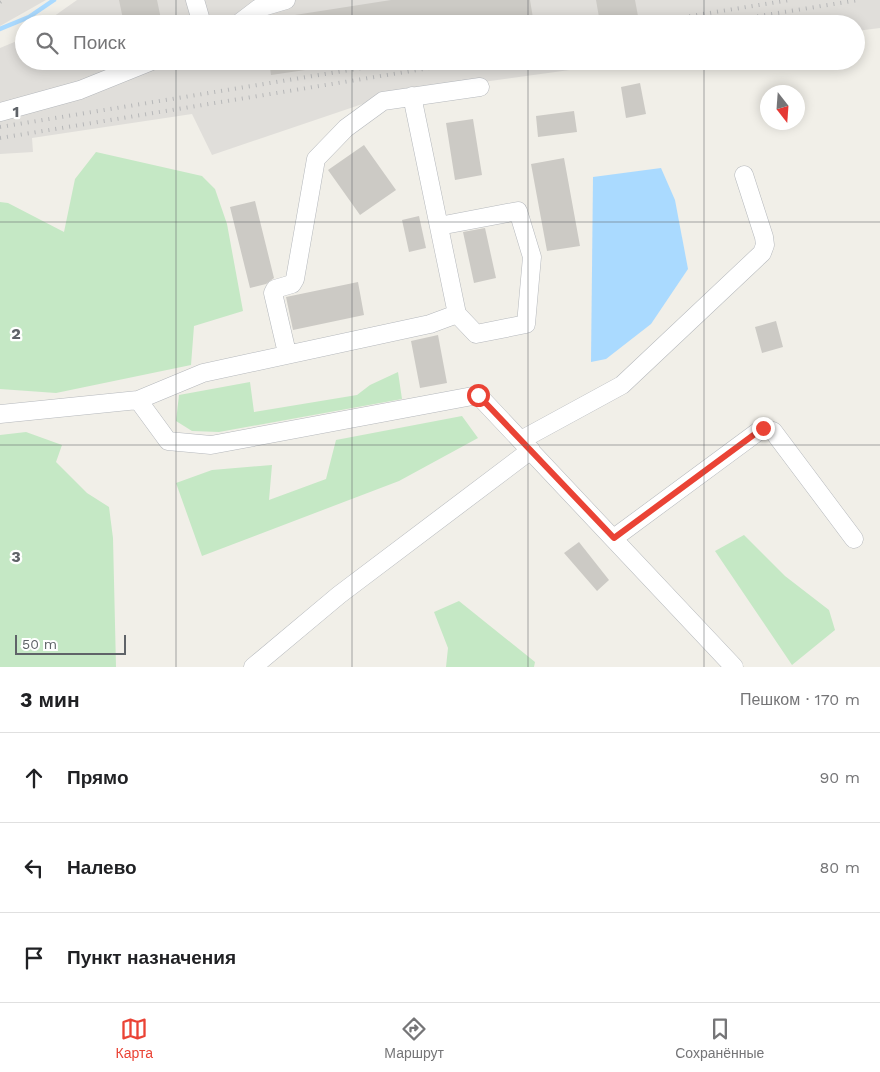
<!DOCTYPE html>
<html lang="ru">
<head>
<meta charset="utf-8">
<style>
	body { margin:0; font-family:"Work Sans",sans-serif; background:#f2f2f2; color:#202124 }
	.compass { position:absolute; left:760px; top:85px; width:45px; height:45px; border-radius:50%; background:#fff; box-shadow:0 2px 12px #0003; rotate:163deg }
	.scale { position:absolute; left:15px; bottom:12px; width:111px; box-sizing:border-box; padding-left:5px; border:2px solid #5f6368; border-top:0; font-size:14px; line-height:18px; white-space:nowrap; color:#5f6368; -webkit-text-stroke:4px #fff; paint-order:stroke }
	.stop { position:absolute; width:15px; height:15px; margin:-11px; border:4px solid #ea4335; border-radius:50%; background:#fff }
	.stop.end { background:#ea4335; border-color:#fff; box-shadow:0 1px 5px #0008 }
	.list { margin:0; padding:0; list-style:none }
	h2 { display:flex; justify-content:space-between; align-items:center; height:65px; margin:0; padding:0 20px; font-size:21px }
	h2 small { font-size:16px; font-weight:400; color:#757577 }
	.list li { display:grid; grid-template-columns:32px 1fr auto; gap:15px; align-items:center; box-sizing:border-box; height:90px; padding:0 20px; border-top:1px solid #e0e0e0 }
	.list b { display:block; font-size:19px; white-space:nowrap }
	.list em { font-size:16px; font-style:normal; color:#757577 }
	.icon { flex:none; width:28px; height:28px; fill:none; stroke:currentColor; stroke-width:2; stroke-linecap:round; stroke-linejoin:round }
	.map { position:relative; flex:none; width:880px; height:667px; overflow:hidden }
	.search { position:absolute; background:#fff; box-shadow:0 2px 12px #0003; left:15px; right:15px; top:15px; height:55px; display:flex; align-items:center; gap:12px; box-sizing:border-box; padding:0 18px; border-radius:28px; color:#757577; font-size:19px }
	.sheet { height:335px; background:#fff }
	nav { display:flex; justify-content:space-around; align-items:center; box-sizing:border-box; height:70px; border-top:1px solid #e0e0e0; background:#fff; font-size:14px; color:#757577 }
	nav a { display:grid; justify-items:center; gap:2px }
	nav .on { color:#ea4335 }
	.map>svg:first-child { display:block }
	.industrial { fill:#e0deda }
	.green { fill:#c5e8c5 }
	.water { fill:#aadaff }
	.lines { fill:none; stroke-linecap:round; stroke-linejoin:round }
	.stream { stroke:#aadaff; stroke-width:4.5 }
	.building { fill:#cccac5 }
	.minor-casing { stroke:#b5b8bc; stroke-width:19 }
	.minor { stroke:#fff; stroke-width:18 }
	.rail { stroke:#b6b7b8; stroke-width:4; stroke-dasharray:1 6; stroke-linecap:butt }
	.route { stroke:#ea4335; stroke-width:6 }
	.grid { fill:none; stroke:#5f6368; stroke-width:1; stroke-opacity:0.55 }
	.grid-label { font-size:16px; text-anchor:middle; font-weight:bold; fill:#5f6368; stroke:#fff; stroke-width:4.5; stroke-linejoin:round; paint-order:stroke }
</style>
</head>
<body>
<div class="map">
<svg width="880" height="667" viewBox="0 0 880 667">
	<rect width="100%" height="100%" fill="#f1efe8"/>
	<path class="industrial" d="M 0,0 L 46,0 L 0,26 Z
		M 77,0 L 880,0 L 880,28 L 856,31 L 856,24 L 43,24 Z
		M 24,38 L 24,61 L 635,61 L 389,95 L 212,155 L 192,114 L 32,138 L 33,152 L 0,154 L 0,48 Z"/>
	<path class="green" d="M 96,152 L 202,176 L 215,189 L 227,224 L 243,311 L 194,326 L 191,365 L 56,393 L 0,389 L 0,202 L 8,203 L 64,232 L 75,179 Z
		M 398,372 L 402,399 L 219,432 L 192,431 L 176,421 L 179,395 L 250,382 L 254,412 L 357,395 L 370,385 Z
		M 462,416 L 478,438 L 399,481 L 202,556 L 176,483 L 212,470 L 272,465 L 269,500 L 326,479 L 336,440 Z
		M 26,432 L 62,445 L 56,462 L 87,493 L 109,507 L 113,538 L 116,667 L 0,667 L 0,435 Z
		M 744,535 L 785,576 L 829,610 L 835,630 L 792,665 L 715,551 Z
		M 459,601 L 535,662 L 534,667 L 446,667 L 448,648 L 434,612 Z"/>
	<path class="water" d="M 661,168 L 675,200 L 688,269 L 651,324 L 606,359 L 591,362 L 593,177 Z"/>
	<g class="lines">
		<path class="stream" d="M 0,29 L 29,17 L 54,0"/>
	</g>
	<path class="building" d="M 119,0 L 157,0 L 162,24 L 124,24 Z
		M 391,0 L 530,0 L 534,24 L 283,24 L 282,17 Z
		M 596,0 L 635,0 L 638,16 L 600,23 Z
		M 269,61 L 318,61 L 319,68 L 271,75 Z
		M 640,83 L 646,114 L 626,118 L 621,87 Z
		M 574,111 L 577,132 L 538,137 L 536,116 Z
		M 473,119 L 482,175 L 455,180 L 446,123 Z
		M 364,145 L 396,190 L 360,215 L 328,170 Z
		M 564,158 L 580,246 L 547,251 L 531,164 Z
		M 255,201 L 274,278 L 266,284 L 250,288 L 230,207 Z
		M 419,216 L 426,248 L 409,252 L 402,220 Z
		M 485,228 L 496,278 L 474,283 L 463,232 Z
		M 358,282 L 364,315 L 293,330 L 286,297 Z
		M 776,321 L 783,347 L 762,353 L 755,327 Z
		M 438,335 L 447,383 L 420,388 L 411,341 Z
		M 579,542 L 609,580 L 597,591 L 564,553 Z"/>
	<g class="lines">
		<defs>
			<path id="minor" d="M 195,0 L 202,24
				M 238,24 L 259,8 L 286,0
				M 412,96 L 457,314 L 476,334 L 526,324 L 532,257 L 518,211 L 439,226
				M 0,112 L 80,90 L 152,61
				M 287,353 L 273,293 L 275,289 L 292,284 L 295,279 L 316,159 L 346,128 L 383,101 L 480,87
				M 138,400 L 168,441 L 211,445 L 478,395 L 734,667
				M 0,414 L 138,400 L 203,373 L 430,324 L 457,314
				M 521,440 L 622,385 L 762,253 L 765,245 L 764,237 L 744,175
				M 614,538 L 763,428 L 773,431 L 854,539
				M 253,667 L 339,595 L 531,450"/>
		</defs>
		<use href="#minor" class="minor-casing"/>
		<use href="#minor" class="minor"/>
		<path class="rail" d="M 0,2 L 3,0
			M 641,24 L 790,0
			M 709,24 L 859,0
			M 0,127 L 405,61
			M 0,138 L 473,61"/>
	</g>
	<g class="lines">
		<path class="route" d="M 478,395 L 614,538 L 763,428"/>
	</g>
	<path class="grid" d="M 176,0 L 176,24M 352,0 L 352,24M 528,0 L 528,24M 704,0 L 704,24M 176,61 L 176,667M 352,61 L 352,667M 528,61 L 528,667M 704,61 L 704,667M 0,222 L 880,222M 0,445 L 880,445"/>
	<g class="grid-label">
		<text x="16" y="117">1</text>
		<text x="16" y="339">2</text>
		<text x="16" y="562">3</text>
	</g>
</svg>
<svg class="compass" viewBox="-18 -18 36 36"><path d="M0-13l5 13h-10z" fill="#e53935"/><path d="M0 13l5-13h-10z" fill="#757577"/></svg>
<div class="scale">50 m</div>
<div class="stop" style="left:478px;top:395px"></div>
<div class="stop end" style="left:763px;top:428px"></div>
<div class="search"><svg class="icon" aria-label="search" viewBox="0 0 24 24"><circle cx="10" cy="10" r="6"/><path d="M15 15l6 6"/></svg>Поиск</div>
</div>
<section class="sheet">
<h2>3 мин<small>Пешком · 170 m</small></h2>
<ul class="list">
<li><svg class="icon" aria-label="ahead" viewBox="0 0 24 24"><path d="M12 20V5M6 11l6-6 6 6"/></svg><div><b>Прямо</b></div><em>90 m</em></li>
<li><svg class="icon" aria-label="left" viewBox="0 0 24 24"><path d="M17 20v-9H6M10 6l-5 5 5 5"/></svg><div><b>Налево</b></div><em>80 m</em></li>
<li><svg class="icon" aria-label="arrive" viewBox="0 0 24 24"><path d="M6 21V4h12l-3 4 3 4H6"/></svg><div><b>Пункт назначения</b></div></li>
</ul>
</section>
<nav>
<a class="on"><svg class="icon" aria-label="map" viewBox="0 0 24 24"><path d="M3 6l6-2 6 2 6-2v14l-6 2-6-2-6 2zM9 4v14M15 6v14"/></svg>Карта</a>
<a><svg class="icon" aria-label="directions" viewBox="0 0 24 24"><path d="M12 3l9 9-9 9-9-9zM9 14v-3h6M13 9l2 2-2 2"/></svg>Маршрут</a>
<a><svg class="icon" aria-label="saved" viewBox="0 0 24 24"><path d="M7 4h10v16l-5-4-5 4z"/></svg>Сохранённые</a>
</nav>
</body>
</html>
